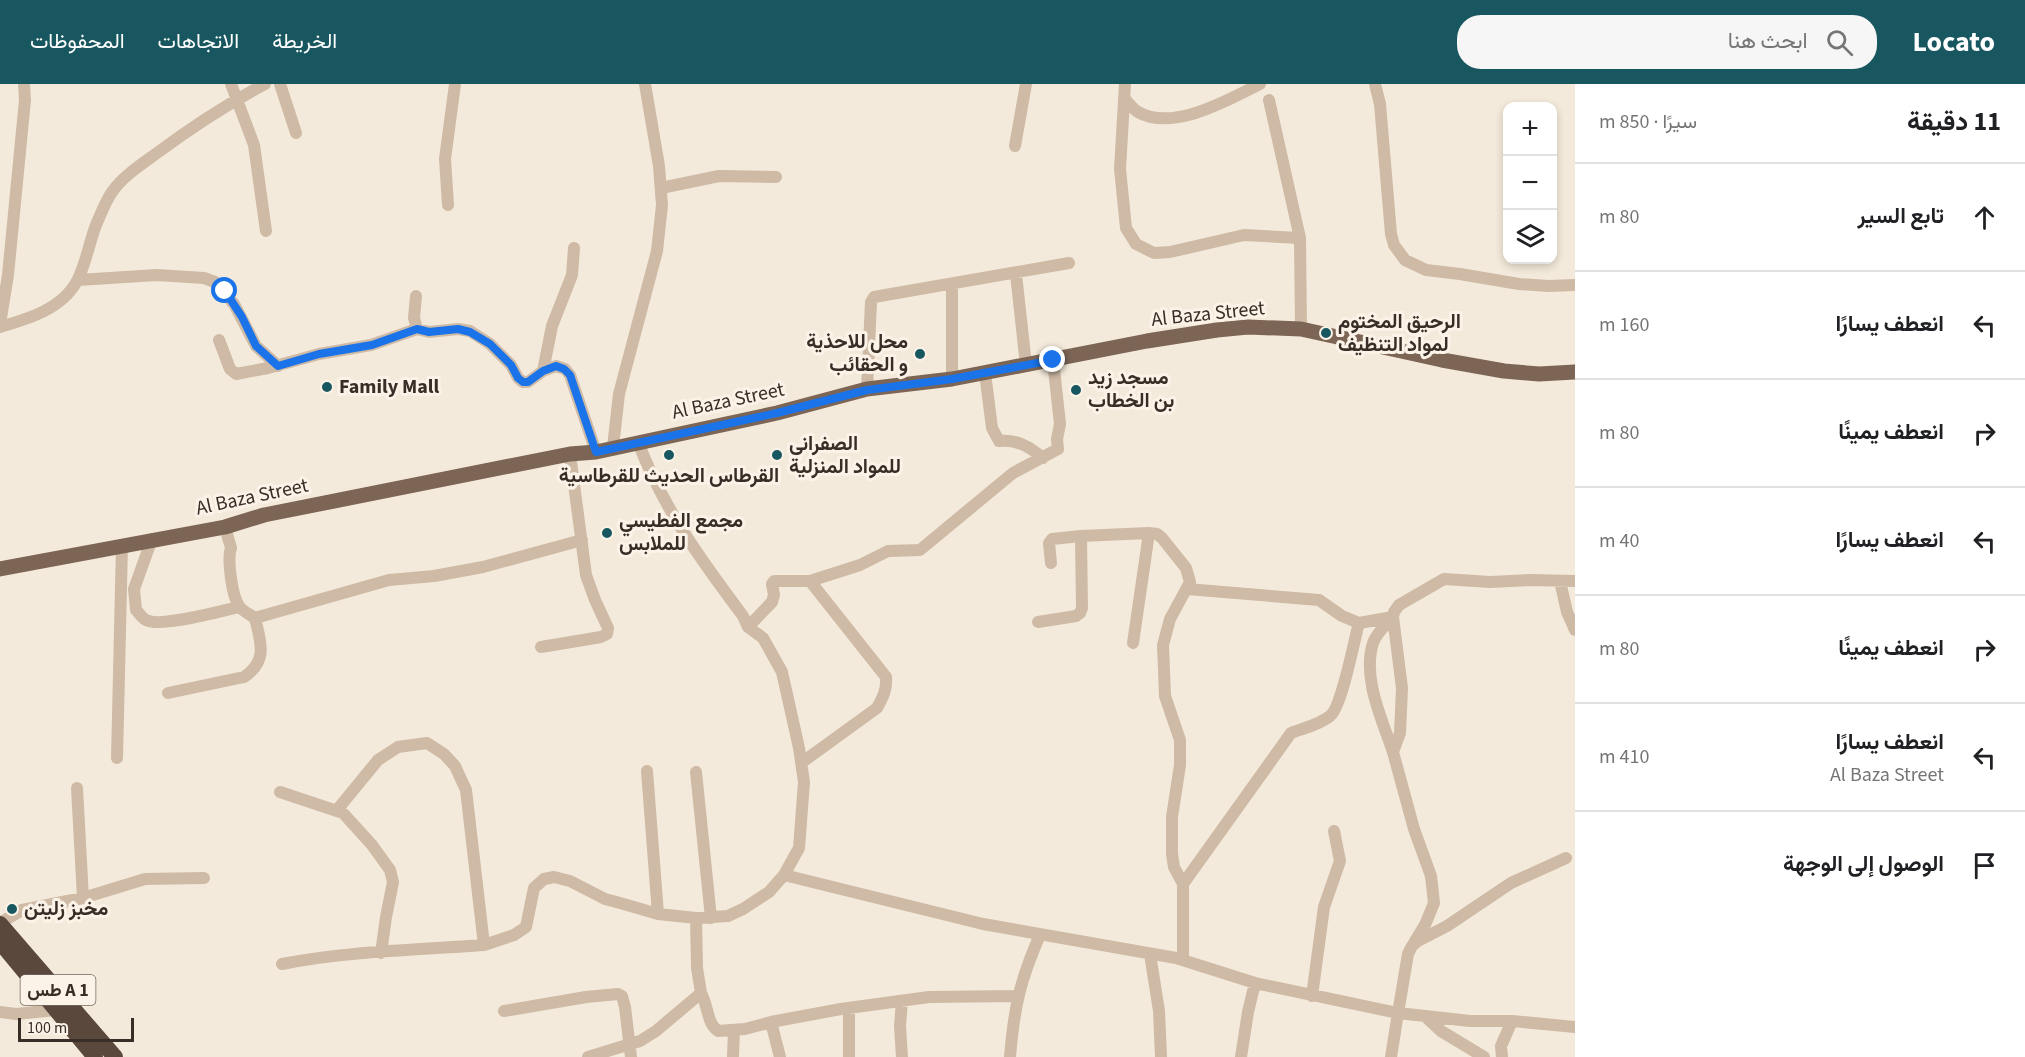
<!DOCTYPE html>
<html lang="ar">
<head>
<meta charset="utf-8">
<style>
	body { margin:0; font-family:"Source Sans 3",Vazirmatn,sans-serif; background:#f6f6f6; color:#202124; direction:rtl }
	.controls { position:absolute; right:18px; top:18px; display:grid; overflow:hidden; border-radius:12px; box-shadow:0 3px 9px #0003 }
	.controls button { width:54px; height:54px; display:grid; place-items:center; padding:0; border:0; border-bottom:2px solid #e0e0e0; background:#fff; color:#202124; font:30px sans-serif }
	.scale { position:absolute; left:18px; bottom:15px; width:116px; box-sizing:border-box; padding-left:6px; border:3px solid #392e27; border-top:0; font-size:16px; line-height:21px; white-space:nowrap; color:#392e27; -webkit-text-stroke:4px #fbf3e8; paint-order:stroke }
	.stop { position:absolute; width:18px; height:18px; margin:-14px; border:4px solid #1a73e8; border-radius:50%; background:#fff }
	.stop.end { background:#1a73e8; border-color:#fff; box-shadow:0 2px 6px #0008 }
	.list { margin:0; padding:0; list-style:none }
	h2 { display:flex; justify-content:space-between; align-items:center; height:78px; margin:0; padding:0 24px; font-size:26px }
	h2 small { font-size:20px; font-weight:400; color:#757577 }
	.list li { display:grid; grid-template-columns:39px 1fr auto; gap:18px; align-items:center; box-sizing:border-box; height:108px; padding:0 24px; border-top:2px solid #e0e0e0 }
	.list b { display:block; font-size:22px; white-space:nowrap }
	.list p { margin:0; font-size:20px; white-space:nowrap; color:#757577 }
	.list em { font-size:20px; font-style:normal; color:#757577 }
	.icon { flex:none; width:33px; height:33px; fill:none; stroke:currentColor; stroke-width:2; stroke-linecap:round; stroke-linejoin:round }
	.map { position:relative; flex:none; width:1575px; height:973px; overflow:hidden; direction:ltr }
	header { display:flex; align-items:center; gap:36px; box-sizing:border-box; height:84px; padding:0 30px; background:#18575f; color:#fff }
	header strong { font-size:28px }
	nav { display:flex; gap:33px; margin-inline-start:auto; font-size:21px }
	.search { width:420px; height:54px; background:#f6f6f6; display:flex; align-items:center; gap:15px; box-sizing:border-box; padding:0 21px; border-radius:24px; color:#757577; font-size:22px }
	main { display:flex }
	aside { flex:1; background:#fff }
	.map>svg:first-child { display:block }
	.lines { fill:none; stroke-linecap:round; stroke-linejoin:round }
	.minor { stroke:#cebaa5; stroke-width:12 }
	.major { stroke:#7d6556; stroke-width:15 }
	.highway { stroke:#5b483d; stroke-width:16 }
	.route { stroke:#1a73e8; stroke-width:8 }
	.poi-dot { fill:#18575f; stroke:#fbf3e8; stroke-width:2 }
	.labels { text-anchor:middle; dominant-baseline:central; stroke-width:6; stroke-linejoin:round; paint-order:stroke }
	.shield { fill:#fbf3e8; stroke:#736961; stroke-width:1.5 }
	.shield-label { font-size:18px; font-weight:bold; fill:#392e27 }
	.street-label { font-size:20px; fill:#392e27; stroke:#fbf3e8 }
	.poi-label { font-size:20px; font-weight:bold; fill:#392e27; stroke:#fbf3e8; text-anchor:start }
</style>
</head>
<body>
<header>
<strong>Locato</strong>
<div class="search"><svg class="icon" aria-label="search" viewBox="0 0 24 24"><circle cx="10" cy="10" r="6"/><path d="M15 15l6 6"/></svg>ابحث هنا</div>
<nav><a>الخريطة</a><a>الاتجاهات</a><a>المحفوظات</a></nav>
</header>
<main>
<aside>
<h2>11 دقيقة<small>سيرًا · 850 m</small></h2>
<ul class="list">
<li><svg class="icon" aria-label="ahead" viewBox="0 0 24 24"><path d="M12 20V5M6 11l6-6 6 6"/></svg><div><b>تابع السير</b></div><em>80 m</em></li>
<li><svg class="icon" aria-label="left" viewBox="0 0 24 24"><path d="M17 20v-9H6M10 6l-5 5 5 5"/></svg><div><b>انعطف يسارًا</b></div><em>160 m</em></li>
<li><svg class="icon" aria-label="right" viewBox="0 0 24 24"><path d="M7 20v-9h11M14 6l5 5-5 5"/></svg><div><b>انعطف يمينًا</b></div><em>80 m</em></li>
<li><svg class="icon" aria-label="left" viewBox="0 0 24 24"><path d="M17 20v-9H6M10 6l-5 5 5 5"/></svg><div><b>انعطف يسارًا</b></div><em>40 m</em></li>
<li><svg class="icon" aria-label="right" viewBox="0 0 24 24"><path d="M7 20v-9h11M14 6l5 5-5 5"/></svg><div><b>انعطف يمينًا</b></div><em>80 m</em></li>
<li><svg class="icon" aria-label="left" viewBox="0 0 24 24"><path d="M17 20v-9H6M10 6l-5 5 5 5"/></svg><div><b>انعطف يسارًا</b><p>Al Baza Street</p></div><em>410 m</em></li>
<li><svg class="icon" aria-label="arrive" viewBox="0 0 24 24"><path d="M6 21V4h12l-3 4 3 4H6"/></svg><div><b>الوصول إلى الوجهة</b></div></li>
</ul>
</aside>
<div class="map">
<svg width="1575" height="973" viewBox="0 0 1575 973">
	<rect width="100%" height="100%" fill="#f4eadb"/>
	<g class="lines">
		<path class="minor" d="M 231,0 L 254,61 L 266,147
			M 280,0 L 296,49
			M 1125,0 L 1120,85 L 1126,144 L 1136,160 L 1154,169 L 1170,168 L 1244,151 L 1300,154
			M 1375,0 L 1380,20 L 1391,150 L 1394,161 L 1405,176 L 1426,186 L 1460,190 L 1519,200 L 1548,202 L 1575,201
			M 1125,15 C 1129,20 1133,25 1138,28 C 1173,48 1228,16 1260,0
			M 1269,16 L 1300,154 L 1301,245
			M 1015,62 L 1026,0
			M 661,104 L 719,92 L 776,93
			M 448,121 L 445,75 L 455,0
			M 1016,190 L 1026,281
			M 78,196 L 157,191 L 204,194 L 215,198 L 234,220 L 256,262 L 278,282
			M 952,200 L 952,295
			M 416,212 L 414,234 L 417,245
			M 0,240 L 8,191 L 25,16 L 24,0
			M 0,243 C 28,235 62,225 77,197 C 86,180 89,159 96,141 C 101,130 105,118 112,108 C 123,92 142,80 157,69 C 192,43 227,20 265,0
			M 219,256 L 230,285 L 236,290 L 268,284 L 319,270 L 371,261 L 417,245 L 429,248 L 458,245 L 470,247 L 490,260 L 511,281 L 518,294 L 523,298 L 528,298 L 543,287 L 556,282 L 565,285 L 570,291 L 596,368
			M 543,287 L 552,242 L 572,191 L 574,164
			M 985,289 L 992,344 L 999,357 C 1017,355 1030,363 1043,374
			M 867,305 L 871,218 L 874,213 L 1069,179
			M 613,363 L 619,310 L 657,167 L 662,121 L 659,82 L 645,0
			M 152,455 L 134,505 L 136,526 C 139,529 142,534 146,536 C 160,544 221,527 239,523
			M 1051,479 L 1049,459 L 1052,455 L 1081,452
			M 1560,497 L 1567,528 L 1575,546
			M 1187,505 L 1319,516 L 1342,532 L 1359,539 L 1393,533
			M 255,534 L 389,496 L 434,492 L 483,483 L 582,456
			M 1038,538 L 1076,532 L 1080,529 L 1082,524 L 1081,452 L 1149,449 L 1157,450 L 1162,454 L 1186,484 L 1190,498 L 1170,535 L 1163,561 L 1165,612 L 1180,656 L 1180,681 L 1172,733 L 1172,770 L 1174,783 L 1183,800 L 1183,876
			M 748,543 L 772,518 L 774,511 L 772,500 L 774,497 L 810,497 L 860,481 L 888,467 L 920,466 L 1013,389 L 1058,365 L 1057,355 L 1060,340 L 1053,276
			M 1133,559 L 1149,449
			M 541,563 L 601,553 L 607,550 L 608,544 L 595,516 L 586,491 L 570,370
			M 168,609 L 244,593 C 268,577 261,559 255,534 C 251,531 242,527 239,522 C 232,512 227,475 231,464 L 225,443
			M 1393,668 C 1382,635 1362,594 1373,559 C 1376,549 1386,541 1393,533
			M 117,674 L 122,461
			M 801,679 L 877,624 C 883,613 887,606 886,593 L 810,497
			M 647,687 L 658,830
			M 696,688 L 711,834
			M 77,704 L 83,814
			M 280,708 L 343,729 L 372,761 L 390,786 L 393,798 L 386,833 L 381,869
			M 337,726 L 378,676 L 398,663 L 427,659 L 444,670 L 455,682 L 466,706 L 484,861
			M 784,791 L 983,840 L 1176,874 L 1255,899 L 1398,929 L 1408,870 L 1412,862 L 1418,857 L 1447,842 L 1511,799 L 1566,774
			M 1183,800 L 1291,649 C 1304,644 1319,641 1330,632 C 1342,623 1354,556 1359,539
			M 0,839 L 22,826 L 83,814 L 145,795 L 204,794
			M 1414,859 L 1425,841 L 1434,819 L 1431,792 L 1414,745 L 1393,668 L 1400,649 L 1402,604 L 1393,533 L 1394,528 L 1399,521 L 1444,495 L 1490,498 L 1531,496 L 1575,497
			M 1150,870 L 1159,927 L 1161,973
			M 282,880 C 348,867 417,866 484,861 L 514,851 L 526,843 L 534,804 L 544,795 L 554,793 L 570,797 L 605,815 L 620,819 L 658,830 L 696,834 L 728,832 L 743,825 L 769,808 L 784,791 L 799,764 L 804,698 L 799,664 L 782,588 L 763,554 L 748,543 L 743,532 C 701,476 663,424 638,358
			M 701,909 C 708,921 707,940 718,947 L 745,945 L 771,938 L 780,973
			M 1312,912 L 1324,823 L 1340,777 L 1334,747
			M 849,924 L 849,973
			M 504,927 L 586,913 L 618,910 L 622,912 L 625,923 L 631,973
			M 0,928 L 16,930 L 56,926
			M 1426,933 L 1441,947 L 1484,973
			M 771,938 L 841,925 L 929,913 L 1017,912
			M 588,973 L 640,957 L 656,947 L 701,909 L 697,884 L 696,834
			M 733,973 L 734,946
			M 902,973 L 900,942 L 902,917
			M 1010,973 C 1014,924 1020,896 1040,851
			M 1241,973 L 1248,928 L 1255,899
			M 1391,973 L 1398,929 L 1470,937 L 1512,937 L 1575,943
			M 1502,973 L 1501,962 L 1512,937"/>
		<path class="major" d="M 0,485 L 225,443 L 264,431 L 570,370 L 596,368 L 777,329 L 867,305 L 952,295 L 1147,257 L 1217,246 L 1248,243 L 1301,245 L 1442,276 L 1504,287 L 1539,290 L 1575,288"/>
		<path class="highway" d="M 0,840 L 115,973
			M 0,858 L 95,973"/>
	</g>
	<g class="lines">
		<path class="route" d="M 225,207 L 242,233 L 256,262 L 278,282 L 319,270 L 372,261 L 417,245 L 429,248 L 458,245 L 470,248 L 490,260 L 511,281 L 518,294 L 523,298 L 528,298 L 543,287 L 556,282 L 564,285 L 570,291 L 596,368 L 777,329 L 867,306 L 952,295 L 1053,276"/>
	</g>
	<g class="poi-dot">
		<circle cx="1326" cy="249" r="6"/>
		<circle cx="920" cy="270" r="6"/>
		<circle cx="327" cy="303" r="6"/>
		<circle cx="1076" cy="306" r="6"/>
		<circle cx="669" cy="371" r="6"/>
		<circle cx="777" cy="371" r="6"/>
		<circle cx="607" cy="449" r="6"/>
		<circle cx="12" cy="825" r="6"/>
	</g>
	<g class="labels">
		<rect class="shield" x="20.5" y="891" width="75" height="30" rx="4.5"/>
		<g class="shield-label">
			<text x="58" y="906">طس A 1</text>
		</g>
		<g class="street-label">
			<text transform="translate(1208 230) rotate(-6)">Al Baza Street</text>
			<text transform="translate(728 317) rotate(-12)">Al Baza Street</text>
			<text transform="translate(252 413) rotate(-12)">Al Baza Street</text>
		</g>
		<g class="poi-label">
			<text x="1338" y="238">الرحيق المختوم<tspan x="1338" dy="23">لمواد التنظيف</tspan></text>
			<text x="908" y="258" text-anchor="end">محل للاحذية<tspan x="908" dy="23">و الحقائب</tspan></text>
			<text x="1088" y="294">مسجد زيد<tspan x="1088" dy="23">بن الخطاب</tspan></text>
			<text x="339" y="303">Family Mall</text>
			<text x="789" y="360">الصفراني<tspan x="789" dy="23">للمواد المنزلية</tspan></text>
			<text x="669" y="392" text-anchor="middle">القرطاس الحديث للقرطاسية</text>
			<text x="619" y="437">مجمع الفطيسي<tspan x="619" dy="23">للملابس</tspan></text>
			<text x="24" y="825">مخبز زليتن</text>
		</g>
	</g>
</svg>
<div class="controls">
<button>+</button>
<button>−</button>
<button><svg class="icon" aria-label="layers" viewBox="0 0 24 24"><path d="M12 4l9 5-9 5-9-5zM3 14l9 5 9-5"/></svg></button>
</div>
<div class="scale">100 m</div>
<div class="stop" style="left:225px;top:207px"></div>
<div class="stop end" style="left:1053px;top:276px"></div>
</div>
</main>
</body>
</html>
